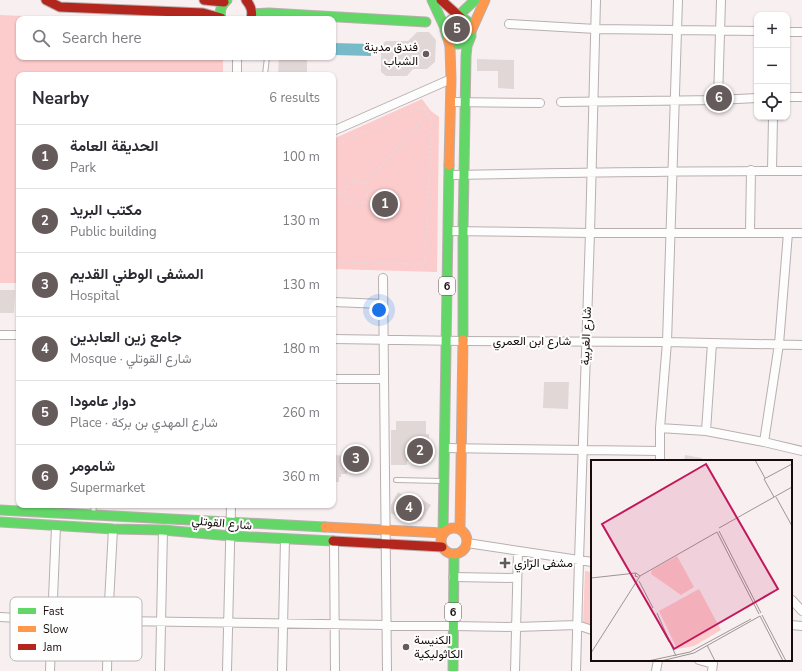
<!DOCTYPE html>
<html lang="en">
<head>
<meta charset="utf-8">
<style>
	body { margin:0; font-family:"Nunito Sans",Vazirmatn,sans-serif; background:#f2f2f3; color:#2b2b33 }
	.controls { position:absolute; right:12px; top:12px; display:grid; overflow:hidden; border-radius:8px; box-shadow:0 1px 3px #0004 }
	.controls button { width:36px; height:36px; display:grid; place-items:center; padding:0; border:0; border-bottom:1px solid #e1e1e2; background:#fff; color:#2b2b33; font:20px sans-serif }
	.you { position:absolute; left:379px; top:310px; width:14px; height:14px; margin:-10px; border:3px solid #fff; border-radius:50%; background:#1a73e8; box-shadow:0 0 0 6px #1a73e833 }
	.badge { display:grid; place-items:center; width:26px; height:26px; border-radius:50%; background:#665b5b; color:#fff; font-size:13px; font-weight:700 }
	.pin { position:absolute; translate:-50% -50%; border:2px solid #fff; box-shadow:0 1px 4px #0006 }
	.list { margin:0; padding:0; list-style:none }
	h2 { display:flex; justify-content:space-between; align-items:center; height:52px; margin:0; padding:0 16px; font-size:17px }
	h2 small { font-size:13px; font-weight:400; color:#7c7c81 }
	.list li { display:grid; grid-template-columns:26px 1fr auto; gap:12px; align-items:center; box-sizing:border-box; height:64px; padding:0 16px; border-top:1px solid #e1e1e2 }
	.list b { display:block; font-size:15px; white-space:nowrap }
	.list p { margin:0; font-size:13px; white-space:nowrap; color:#7c7c81 }
	.list em { font-size:13px; font-style:normal; color:#7c7c81 }
	.icon { flex:none; width:22px; height:22px; fill:none; stroke:currentColor; stroke-width:2; stroke-linecap:round; stroke-linejoin:round }
	.map { position:relative; flex:none; width:802px; height:671px; overflow:hidden }
	.search { position:absolute; background:#fff; box-shadow:0 1px 3px #0004; left:16px; top:16px; width:320px; height:44px; display:flex; align-items:center; gap:10px; box-sizing:border-box; padding:0 14px; border-radius:8px; color:#7c7c81; font-size:15px }
	.panel { position:absolute; background:#fff; box-shadow:0 1px 3px #0004; left:16px; top:72px; width:320px; height:436px; border-radius:8px }
	.map>svg:first-child { display:block }
	.green { fill:#fccbcc }
	.water { fill:#77bbcb }
	.building { fill:#e2d7d7 }
	.lines { fill:none; stroke-linecap:round; stroke-linejoin:round }
	.lane-casing { stroke:#b9afaf; stroke-width:6 }
	.street-casing { stroke:#b9afaf; stroke-width:10 }
	.fast-casing { stroke:#b9afaf; stroke-width:11 }
	.slow-casing { stroke:#b9afaf; stroke-width:11 }
	.jam-casing { stroke:#b9afaf; stroke-width:11 }
	.path { stroke:#dfdddd; stroke-width:1.5; stroke-dasharray:2 3; stroke-linecap:butt }
	.lane { stroke:#fefdfd; stroke-width:4 }
	.street { stroke:#fefdfd; stroke-width:8 }
	.fast { stroke:#63d668; stroke-width:9 }
	.slow { stroke:#ff974d; stroke-width:9 }
	.jam { stroke:#b3261e; stroke-width:9 }
	.poi-dot { fill:#665b5b; stroke:#fefefe; stroke-width:1.5 }
	.labels { text-anchor:middle; dominant-baseline:central; stroke-width:4; stroke-linejoin:round; paint-order:stroke }
	.shield { fill:#fefefe; stroke:#5c5454; stroke-width:1 }
	.shield-label { font-size:11px; font-weight:bold; fill:#170b0b }
	.poi-label { font-size:12px; fill:#170b0b; stroke:#fefefe; text-anchor:start }
	.street-label { font-size:12px; fill:#170b0b; stroke:#fefefe }
	.inset-road { fill:none; stroke:#9e9494; stroke-width:1 }
	.view { fill:#c2185b; fill-opacity:0.15; stroke:#c2185b; stroke-width:2 }
	.inset-edge { fill:none; stroke:#170b0b; stroke-width:2 }
	.key { fill:#fefefe; stroke:#b9b5b5; stroke-width:1 }
	.key-label { font-size:11px; fill:#170b0b }
</style>
</head>
<body>
<div class="map">
<svg width="802" height="671" viewBox="0 0 802 671">
	<rect width="100%" height="100%" fill="#f8f0f0"/>
	<path class="green" d="M 0,15 L 96,19 L 19,19 L 19,57 L 223,57 L 223,75 L 19,75 L 19,283 L 0,283 Z
		M 422,99 L 431,111 L 439,117 L 437,272 L 333,269 L 333,139 Z
		M 585,571 L 592,572 L 592,625 L 583,622 Z"/>
	<path class="water" d="M 334,43 L 371,44 L 371,56 L 334,55 Z"/>
	<path class="building" d="M 417,32 L 429,32 L 436,40 L 435,62 L 427,69 L 413,69 L 407,76 L 386,76 L 381,72 L 381,45 L 386,41 L 408,41 Z
		M 279,57 L 307,57 L 307,75 L 278,75 Z
		M 477,59 L 514,60 L 514,89 L 498,88 L 498,71 L 477,71 Z
		M 0,290 L 15,290 L 14,313 L 0,313 Z
		M 544,382 L 569,382 L 568,409 L 543,408 Z
		M 396,421 L 426,421 L 426,434 L 429,434 L 428,461 L 407,461 L 407,465 L 391,465 L 391,430 L 396,430 Z
		M 335,455 L 347,456 L 347,474 L 341,474 L 341,477 L 339,477 L 339,482 L 333,482 L 333,456 L 335,456 Z
		M 685,455 L 702,458 L 702,461 L 684,461 Z
		M 398,492 L 412,501 L 416,496 L 431,505 L 421,521 L 404,521 L 391,513 L 391,505 Z"/>
	<g class="lines">
		<defs>
			<path id="lane" d="M 265,75 L 267,57
				M 396,480 L 442,481
				M 93,515 L 94,505"/>
			<path id="street" d="M 509,24 L 596,29 L 757,31
				M 787,32 L 802,32
				M 237,75 L 237,57
				M 787,97 L 802,97
				M 718,100 L 721,0
				M 450,102 L 540,103
				M 561,102 L 718,100 L 757,98
				M 333,131 L 451,79
				M 772,171 L 773,117
				M 449,175 C 567,173 684,171 802,171
				M 448,231 L 590,233 L 802,233
				M 750,232 L 751,170
				M 383,278 L 387,671
				M 333,302 L 383,304
				M 0,335 L 19,335
				M 333,339 L 463,341 L 667,342 L 802,345
				M 333,379 L 384,379
				M 660,428 L 706,431 L 764,442 L 802,451
				M 706,431 L 712,343
				M 764,442 L 779,344 L 788,233
				M 444,448 L 660,451
				M 660,461 L 660,428 L 667,342 L 678,0
				M 334,541 L 335,671
				M 467,543 L 592,562
				M 453,577 L 517,578
				M 791,600 L 792,600 L 802,611
				M 0,617 L 52,620 L 453,626 L 516,627 L 577,625 L 592,630
				M 791,625 L 802,626
				M 699,660 L 713,664 L 712,671
				M 50,671 L 56,526
				M 107,671 L 108,621 L 113,529
				M 160,671 L 163,530
				M 227,671 L 231,505
				M 282,671 L 285,539
				M 515,671 L 518,551
				M 576,671 L 579,560 L 590,233 L 596,0
				M 656,671 L 658,660"/>
			<path id="fast" d="M 432,0 L 445,28 C 446,32 446,37 449,40 C 463,54 482,28 464,19 C 454,14 448,21 445,30
				M 252,14 L 269,13 L 426,22
				M 456,18 L 475,0
				M 221,19 C 219,11 221,5 227,0
				M 463,340 L 463,232 L 466,56 L 467,46 L 471,36
				M 0,510 L 325,527
				M 0,522 L 113,529 L 163,530 L 231,536 L 333,541
				M 443,533 L 449,165
				M 453,671 L 454,554"/>
			<path id="slow" d="M 472,29 L 485,0
				M 448,38 L 450,47 L 451,79 L 449,165
				M 325,527 L 443,533
				M441 541a13 13 0 1 1 26 0a13 13 0 1 1-26 0Z
				M 460,529 L 463,340"/>
			<path id="jam" d="M 46,0 L 60,7 L 203,13 L 221,18
				M 204,0 L 224,2
				M 246,0 C 251,6 253,11 251,19
				M 441,0 L 461,18
				M 333,541 L 442,547"/>
		</defs>
		<use href="#lane" class="lane-casing"/>
		<use href="#street" class="street-casing"/>
		<use href="#fast" class="fast-casing"/>
		<use href="#slow" class="slow-casing"/>
		<use href="#jam" class="jam-casing"/>
		<path class="path" d="M 333,146 L 423,107 L 432,120 L 425,264 L 333,262
			M 357,179 L 359,183 L 366,183 L 366,187 L 370,191 L 367,196 L 370,202 L 363,202 L 358,206 L 355,202 L 347,202 L 348,197 L 342,193 L 347,190 L 347,183 L 353,182 Z
			M 366,183 L 427,114
			M 333,194 L 342,193"/>
		<use href="#lane" class="lane"/>
		<use href="#street" class="street"/>
		<use href="#fast" class="fast"/>
		<use href="#slow" class="slow"/>
		<use href="#jam" class="jam"/>
	</g>
	<g class="poi-dot">
		<circle cx="426" cy="54" r="4"/>
		<path d="M503 557h4v4h4v4h-4v4h-4v-4h-4v-4h4z"/>
		<circle cx="406" cy="647" r="4"/>
	</g>
	<g class="labels">
		<g class="shield">
			<rect x="439" y="277" width="16" height="18" rx="3"/>
			<rect x="445" y="603" width="16" height="18" rx="3"/>
		</g>
		<g class="shield-label">
			<text x="447" y="286">6</text>
			<text x="453" y="612">6</text>
		</g>
		<g class="poi-label">
			<text x="418" y="47" text-anchor="end">فندق مدينة<tspan x="418" dy="14">الشباب</tspan></text>
			<text x="514" y="563">مشفى الرّازي</text>
			<text x="414" y="640">الكنيسة<tspan x="414" dy="14">الكاثوليكية</tspan></text>
		</g>
		<g class="street-label">
			<text transform="translate(586 336) rotate(-88)">شارع الغربية</text>
			<text x="532" y="341">شارع ابن العمري</text>
			<text transform="translate(222 523) rotate(5)">شارع القوتلي</text>
		</g>
	</g>
	<g transform="translate(591 460)">
		<rect width="201" height="201" fill="#f8f0f0"/>
		<path d="M 86,96 L 103,127 L 90,135 L 60,114 L 61,110 ZM 108,129 L 130,170 L 103,186 L 86,189 L 68,151 Z" fill="#fccbcc"/>
		<path class="inset-road" d="M 164,0 L 174,18M 183,37 L 173,19 L 201,4M 185,37 L 201,66M 128,68 L 201,27M 128,71 L 170,153M 126,72 L 168,154M 49,116 L 126,72M 0,118 L 45,113M 48,121 L 62,148M 66,153 L 85,196M 63,154 L 78,182M 171,155 L 195,201M 116,185 L 124,201M 0,193 L 49,116 L 45,113 L 44,116 L 47,117M 57,201 L 99,192 L 160,159M 70,201 L 103,193 L 169,156 L 192,201"/>
		<path class="view" d="M 115,4 L 187,129 L 83,189 L 11,64 Z"/>
		<rect width="201" height="201" class="inset-edge"/>
	</g>
	<rect x="10" y="597" width="132" height="64" rx="6" class="key"/>
	<rect x="18" y="608" width="18" height="6" fill="#63d668"/>
	<rect x="18" y="626" width="18" height="6" fill="#ff974d"/>
	<rect x="18" y="644" width="18" height="6" fill="#b3261e"/>
	<g class="key-label">
		<text x="43" y="615">Fast</text>
		<text x="43" y="633">Slow</text>
		<text x="43" y="651">Jam</text>
	</g>
</svg>
<div class="controls">
<button>+</button>
<button>−</button>
<button><svg class="icon" aria-label="locate" viewBox="0 0 24 24"><circle cx="12" cy="12" r="6"/><path d="M12 2v4M12 18v4M2 12h4M18 12h4"/></svg></button>
</div>
<div class="you"></div>
<div class="pin badge" style="left:385px;top:204px">1</div>
<div class="pin badge" style="left:420px;top:451px">2</div>
<div class="pin badge" style="left:356px;top:459px">3</div>
<div class="pin badge" style="left:409px;top:508px">4</div>
<div class="pin badge" style="left:457px;top:29px">5</div>
<div class="pin badge" style="left:719px;top:98px">6</div>
<div class="search"><svg class="icon" aria-label="search" viewBox="0 0 24 24"><circle cx="10" cy="10" r="6"/><path d="M15 15l6 6"/></svg>Search here</div>
<section class="panel">
<h2>Nearby<small>6 results</small></h2>
<ul class="list">
<li><span class="badge">1</span><div><b>الحديقة العامة</b><p>Park</p></div><em>100 m</em></li>
<li><span class="badge">2</span><div><b>مكتب البريد</b><p>Public building</p></div><em>130 m</em></li>
<li><span class="badge">3</span><div><b>المشفى الوطني القديم</b><p>Hospital</p></div><em>130 m</em></li>
<li><span class="badge">4</span><div><b>جامع زين العابدين</b><p>Mosque · شارع القوتلي</p></div><em>180 m</em></li>
<li><span class="badge">5</span><div><b>دوار عامودا</b><p>Place · شارع المهدي بن بركة</p></div><em>260 m</em></li>
<li><span class="badge">6</span><div><b>شامومر</b><p>Supermarket</p></div><em>360 m</em></li>
</ul>
</section>
</div>
</body>
</html>
